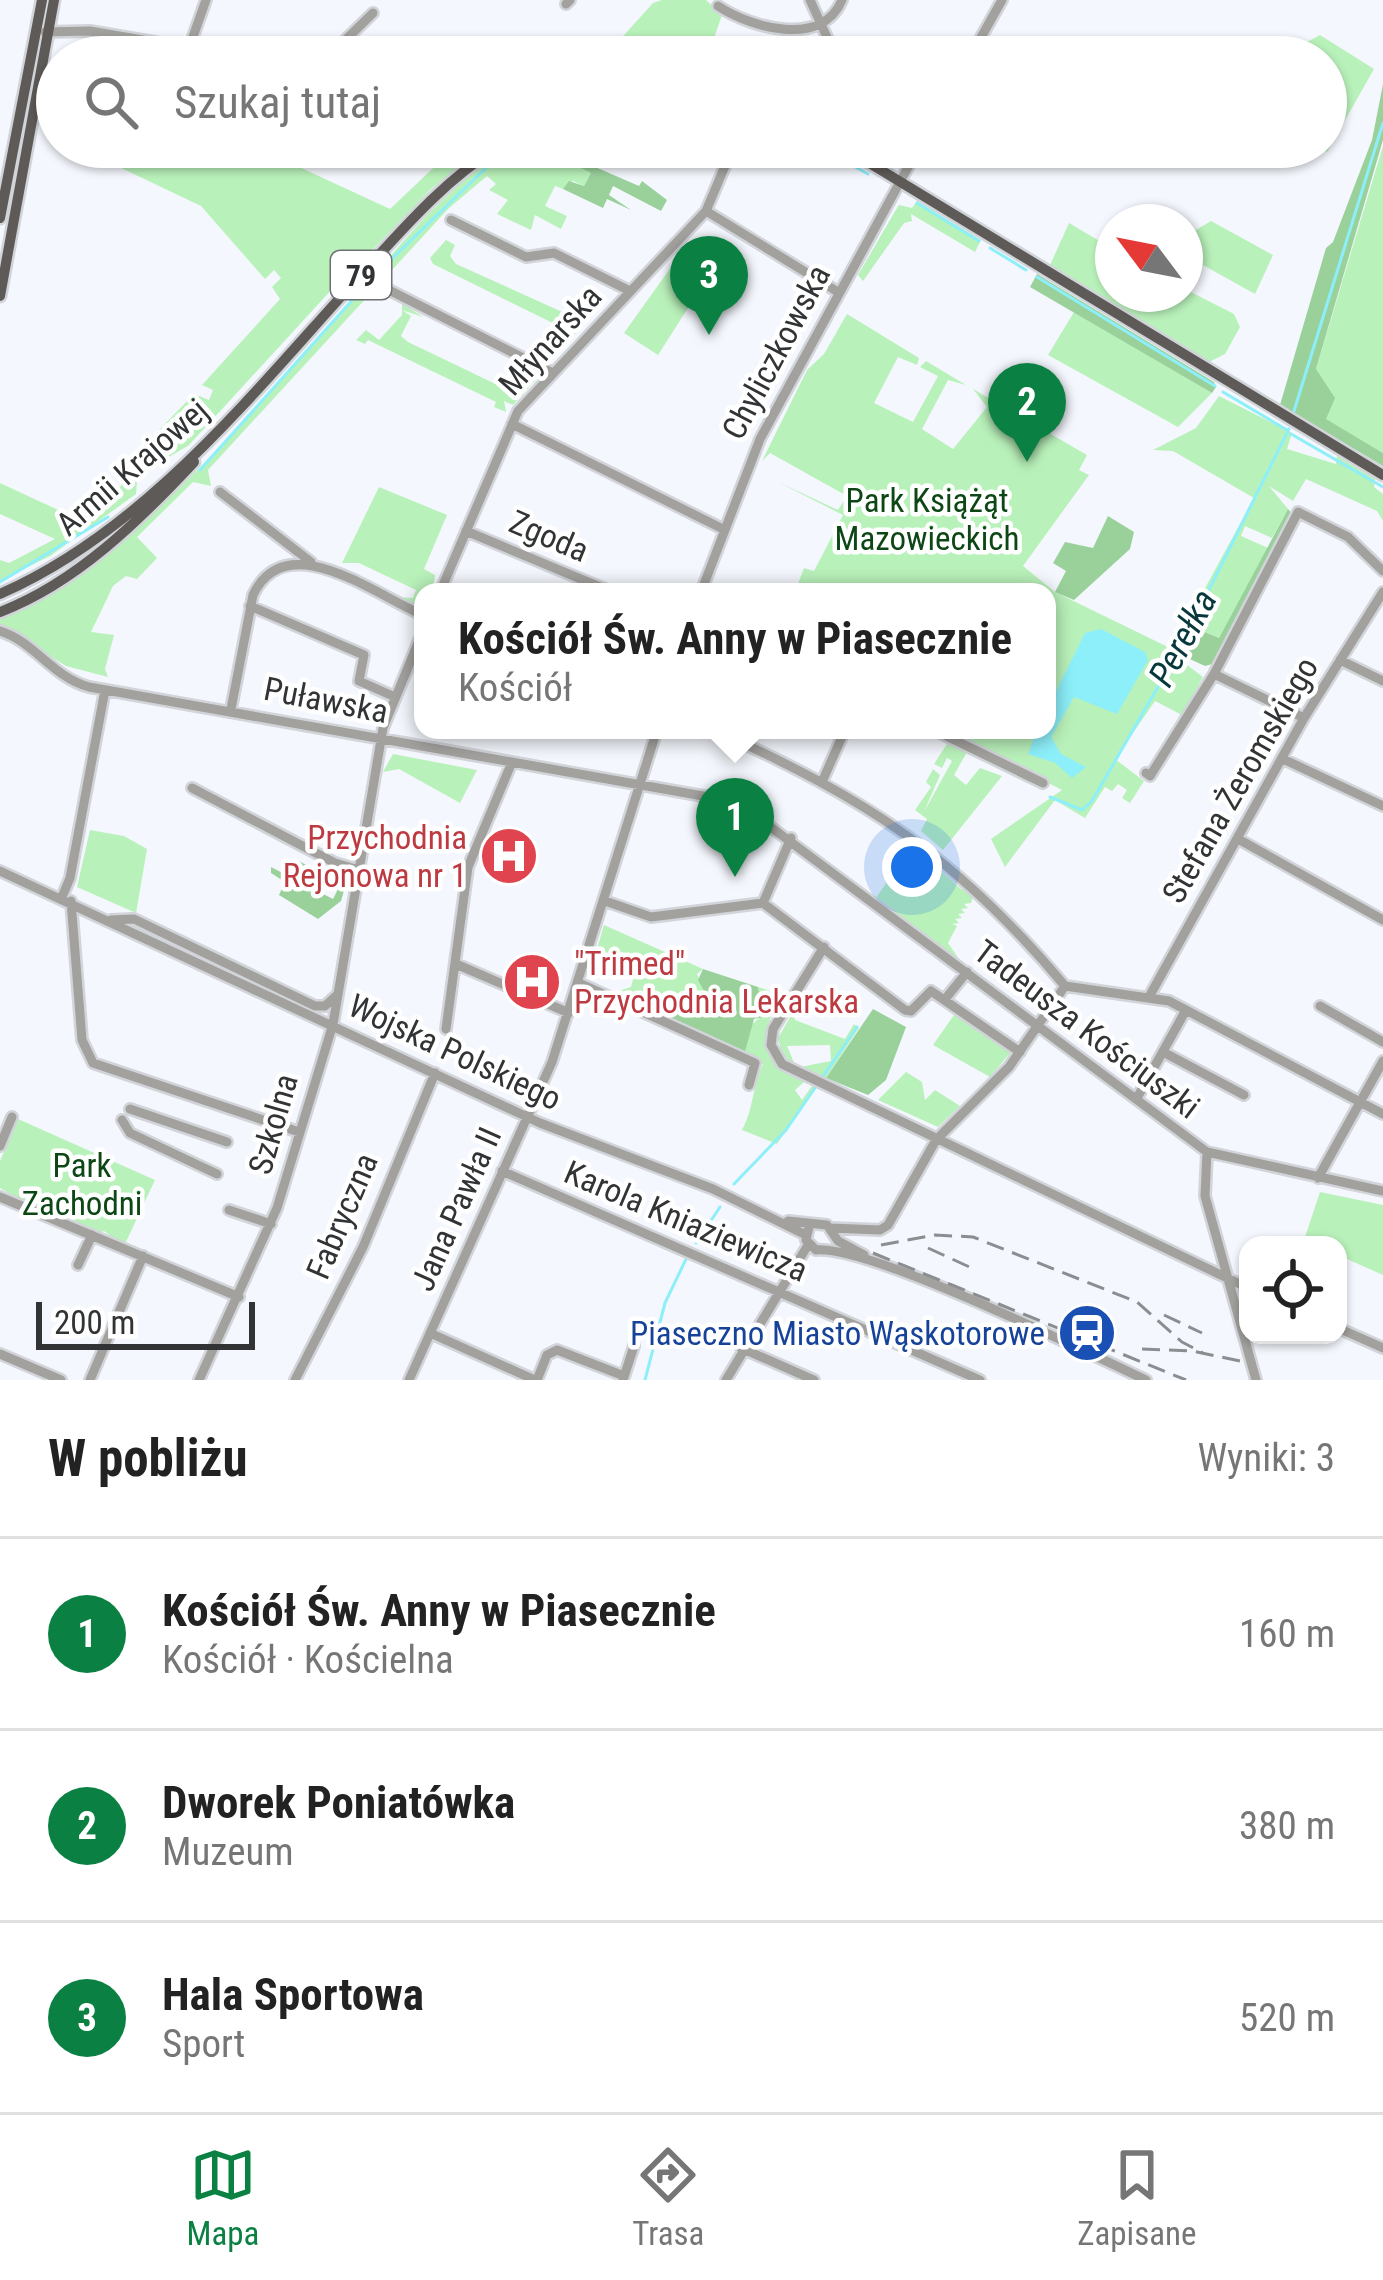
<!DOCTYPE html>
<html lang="pl">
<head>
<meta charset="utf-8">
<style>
	body { margin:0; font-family:"Roboto Condensed",sans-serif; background:#f6f6f6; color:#222 }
	.controls { position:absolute; right:36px; bottom:36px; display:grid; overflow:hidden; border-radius:24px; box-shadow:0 3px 9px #0004 }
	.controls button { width:108px; height:108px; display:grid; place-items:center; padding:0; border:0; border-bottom:3px solid #e0e0e0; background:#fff; color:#222; font:60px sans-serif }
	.compass { position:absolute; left:1095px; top:204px; width:108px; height:108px; border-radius:50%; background:#fff; box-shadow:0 3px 9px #0004; rotate:302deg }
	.scale { position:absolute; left:36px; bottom:30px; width:219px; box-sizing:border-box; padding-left:12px; border:6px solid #313335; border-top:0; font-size:33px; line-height:42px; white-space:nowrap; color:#313335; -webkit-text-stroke:9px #fff; paint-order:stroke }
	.you { position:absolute; left:912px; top:867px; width:42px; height:42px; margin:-30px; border:9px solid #fff; border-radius:50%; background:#1a73e8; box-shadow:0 0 0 18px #1a73e833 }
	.badge { display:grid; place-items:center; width:78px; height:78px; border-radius:50%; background:#0b8043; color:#fff; font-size:39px; font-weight:700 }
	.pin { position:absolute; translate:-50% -99px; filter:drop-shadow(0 3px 6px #0008) }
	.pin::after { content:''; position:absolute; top:63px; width:42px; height:36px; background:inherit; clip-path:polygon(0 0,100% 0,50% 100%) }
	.popup { position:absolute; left:414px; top:583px; width:642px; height:156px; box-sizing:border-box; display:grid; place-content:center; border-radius:24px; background:#fff; filter:drop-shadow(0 3px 9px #0005); font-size:39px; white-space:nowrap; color:#767676 }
	.popup b { font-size:45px; color:#222 }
	.popup::after { content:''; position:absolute; left:50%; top:100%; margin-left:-24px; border:24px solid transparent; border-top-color:#fff }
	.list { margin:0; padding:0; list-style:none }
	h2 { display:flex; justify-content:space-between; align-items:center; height:156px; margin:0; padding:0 48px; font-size:51px }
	h2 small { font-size:39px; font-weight:400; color:#767676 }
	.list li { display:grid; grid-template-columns:78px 1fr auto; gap:36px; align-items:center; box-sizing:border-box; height:192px; padding:0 48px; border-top:3px solid #e0e0e0 }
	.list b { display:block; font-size:45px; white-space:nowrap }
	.list p { margin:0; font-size:39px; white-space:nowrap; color:#767676 }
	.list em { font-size:39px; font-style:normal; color:#767676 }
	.icon { flex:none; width:66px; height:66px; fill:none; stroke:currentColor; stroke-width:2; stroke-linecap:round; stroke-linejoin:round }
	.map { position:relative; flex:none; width:1383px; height:1380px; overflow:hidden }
	.search { position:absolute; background:#fff; box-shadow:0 3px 9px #0004; left:36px; right:36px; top:36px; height:132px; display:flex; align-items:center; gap:30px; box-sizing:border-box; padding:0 42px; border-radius:66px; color:#767676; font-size:45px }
	.sheet { height:732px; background:#fff }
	nav { display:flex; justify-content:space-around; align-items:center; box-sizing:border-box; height:168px; border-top:3px solid #e0e0e0; background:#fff; font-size:33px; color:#767676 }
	nav a { display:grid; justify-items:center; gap:6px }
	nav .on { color:#0b8043 }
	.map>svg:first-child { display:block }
	.green { fill:#b9f1ba }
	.forest { fill:#9ad19b }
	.water { fill:#8ceff9 }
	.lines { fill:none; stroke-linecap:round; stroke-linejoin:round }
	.stream { stroke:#8ceff9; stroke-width:3 }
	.minor-casing { stroke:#d1d4d9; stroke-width:14 }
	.major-casing { stroke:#d1d4d9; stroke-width:15 }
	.minor { stroke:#a2a19e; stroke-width:9 }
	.major { stroke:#5e5a57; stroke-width:10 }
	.rail { stroke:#8b8e91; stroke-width:3; stroke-dasharray:18 9; stroke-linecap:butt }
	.labels { text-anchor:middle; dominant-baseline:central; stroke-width:9; stroke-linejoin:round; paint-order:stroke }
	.shield { fill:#fff; stroke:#6f7072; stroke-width:3 }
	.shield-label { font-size:30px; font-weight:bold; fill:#313335 }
	.street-label { font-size:33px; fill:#313335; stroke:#fff }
	.park-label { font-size:33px; fill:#0c4715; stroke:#fff }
	.health-label { font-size:33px; fill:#be3a42; stroke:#fff; text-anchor:end }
	.transit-label { font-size:33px; fill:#164399; stroke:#fff; text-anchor:end }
	.water-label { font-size:36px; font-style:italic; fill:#06383c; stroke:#fff }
</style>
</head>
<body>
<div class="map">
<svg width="1383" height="1380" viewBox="0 0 1383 1380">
	<rect width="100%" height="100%" fill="#f4f7fd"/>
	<path class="green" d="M 662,0 L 706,0 L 722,15 L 709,53 L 734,57 L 605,56 L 653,3 Z
		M 1320,35 L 1374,69 L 1327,152 L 1321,147 L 1326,147 L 1326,57 L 1297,57 L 1305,43 Z
		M 1383,146 L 1383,453 L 1325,419 L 1316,369 Z
		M 77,147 L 256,147 L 390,209 L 448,154 L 441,147 L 482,147 L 430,190 L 356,267 L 349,270 L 334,259 L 331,264 L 345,275 L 189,445 L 159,463 L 129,461 L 194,394 L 209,400 L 213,390 L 202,385 L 280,299 L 272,287 L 281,278 L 274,270 L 265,279 L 201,206 Z
		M 511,147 L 549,147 L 552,154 L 591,173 L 584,186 L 573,181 L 563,189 L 555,186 L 545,206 L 567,216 L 561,229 L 535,215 L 531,230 L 497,214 L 508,200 L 489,190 L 496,184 L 487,176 L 449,208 L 208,470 L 211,486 L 193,482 L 137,537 L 157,558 L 137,579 L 126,576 L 113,586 L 91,632 L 114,635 L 105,669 L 108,677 L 66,666 L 0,625 L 0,615 C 109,600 345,304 427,215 L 470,174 Z
		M 917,201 L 981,240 L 975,252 L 911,214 L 912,221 L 904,223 L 863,281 L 858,275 L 894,213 L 899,205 L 912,208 Z
		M 1211,221 L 1273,255 L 1255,294 L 1185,255 L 1196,230 Z
		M 1069,223 L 1113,249 L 1113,294 L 1185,294 L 1185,289 L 1234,314 L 1240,327 L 1225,354 L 1209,362 L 1050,265 Z
		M 446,240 L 455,245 L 450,256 L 456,264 L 569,315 L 567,321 L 580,328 L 575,334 L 433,264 L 430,258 Z
		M 679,256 L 709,275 L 658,355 L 624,333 Z
		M 402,303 L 423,317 L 402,310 L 411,316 L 401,336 L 408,342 L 508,390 L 517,392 L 527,372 L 537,379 L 513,405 L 504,401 L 506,412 L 494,407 L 496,402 L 368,340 L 365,344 L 356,340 L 366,330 L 379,340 L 402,315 Z
		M 1074,312 L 1212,393 L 1178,427 L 1048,355 Z
		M 847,314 L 919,358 L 917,365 L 898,357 L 874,403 L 913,422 L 938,376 L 920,367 L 926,361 L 966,385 L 948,380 L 922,429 L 953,449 L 987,407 L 973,389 L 1087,455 L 1079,470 L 1089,475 L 1023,566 L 1055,592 L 1172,649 L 1254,498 L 1173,451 L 1153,450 L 1196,428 L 1219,396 L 1292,433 L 1287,449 L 1336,464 L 1337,456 L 1375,479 L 1374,487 L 1383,494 L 1383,521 L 1377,511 L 1306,479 L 1293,501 L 1269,486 L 1288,509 L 1272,538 L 1245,526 L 1241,536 L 1268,548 L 1219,638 L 1195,628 L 1181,655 L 1171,653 L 1203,677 L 1174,731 L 1180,714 L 1155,701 L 1115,759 L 1144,781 L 1130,803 L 1122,798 L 1127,790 L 1118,784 L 1112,791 L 1105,787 L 1085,818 L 1055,800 L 1005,867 L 991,839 L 1062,790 L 944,730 L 1047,730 L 1047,592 L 795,592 L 804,568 L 814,571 L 843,515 L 778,482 L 838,510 L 847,496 L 770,453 L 762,461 L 807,370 L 824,354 Z
		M 138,469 L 136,494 L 50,556 L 0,581 L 0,560 L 9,563 L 55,539 L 0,514 L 0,483 L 84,522 Z
		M 379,487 L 447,515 L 424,569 L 435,575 L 433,592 L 423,592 L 423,608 L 396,597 L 413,598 L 416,590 L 359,563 L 342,563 Z
		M 947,744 L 967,752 L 954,775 L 966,785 L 980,768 L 1002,776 L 943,850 L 921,831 L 927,819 L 915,810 L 931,787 L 926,782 L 933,769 L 940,775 L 924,812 L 952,761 L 947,758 L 942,768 L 934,764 Z
		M 393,754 L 477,770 L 460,803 L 399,769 L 383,772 Z
		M 90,830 L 124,836 L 147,849 L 136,913 L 77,887 Z
		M 912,845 L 961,889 L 974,894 L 971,903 L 964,904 L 968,908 L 961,909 L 965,913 L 958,914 L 962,918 L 955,919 L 959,923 L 952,924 L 957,926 L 948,943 L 959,959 L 876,898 Z
		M 604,925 L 703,969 L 697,974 L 708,998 L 696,1001 L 686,1019 L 655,1014 L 610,994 L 631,987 L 638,961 L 622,955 L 610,970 L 593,962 Z
		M 758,987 L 780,994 C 761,1035 758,1060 804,1082 L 795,1090 L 802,1100 L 812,1086 L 816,1088 L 777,1144 L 742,1130 C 754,1108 752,1087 763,1064 L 744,1055 L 749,1027 L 775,1004 L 760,998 Z
		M 793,1012 L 795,1020 L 845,1039 L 854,1024 L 859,1028 L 826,1078 L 800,1067 L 831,1061 L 830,1045 L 787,1046 L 795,1065 L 782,1054 L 778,1038 Z
		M 954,1015 L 1011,1052 L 990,1077 L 933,1045 Z
		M 906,1072 L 922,1082 L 925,1100 L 935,1090 L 960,1106 L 938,1127 L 878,1100 Z
		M 18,1119 L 155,1180 L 124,1246 L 104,1231 L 96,1234 L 69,1217 L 66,1221 L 63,1215 L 50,1215 L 53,1204 L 43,1200 L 38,1210 L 0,1188 L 0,1161 Z
		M 1320,1192 L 1383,1205 L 1383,1275 L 1338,1255 L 1338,1245 L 1304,1240 Z"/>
	<path class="forest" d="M 1383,84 L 1383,140 L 1316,369 L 1335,398 L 1326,419 L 1383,453 L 1383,466 L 1280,405 L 1326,248 L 1333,242 L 1372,140 Z
		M 549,147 L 639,186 L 642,181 L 667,200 L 661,211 L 613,186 L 609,195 L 631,210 L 607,199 L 603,208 L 563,189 L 569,181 L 584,186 L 591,173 L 551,154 Z
		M 1037,274 L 1214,382 L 1216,387 L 1212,393 L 1030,287 Z
		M 1288,509 L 1293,515 L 1216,663 L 1205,666 L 1181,655 L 1195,628 L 1219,638 Z
		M 1108,516 L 1134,532 L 1130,549 L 1074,600 L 1055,592 L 1066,571 L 1053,563 L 1065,542 L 1093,548 Z
		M 299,861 L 345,887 L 341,901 L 318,919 L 279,895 L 285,882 L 271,873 L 271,867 L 333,899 L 339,887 L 297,865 Z
		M 703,969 L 758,987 L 760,998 L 776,1004 L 771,1015 L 754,1019 L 744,1055 L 655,1014 L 670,1008 L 685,1018 L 688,1003 L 708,998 L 698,980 Z
		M 873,1009 L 906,1027 L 886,1080 L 868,1095 L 826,1078 Z"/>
	<path class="water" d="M 1101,629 L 1145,652 L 1148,660 L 1117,714 L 1074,697 L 1051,737 L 1061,754 L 1086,767 L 1072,778 L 1055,763 L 1028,754 L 1037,730 L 1047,730 L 1047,709 L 1085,633 Z"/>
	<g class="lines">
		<path class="stream" d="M 820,147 L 868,174
			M 497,159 L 517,147
			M 917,203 L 979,241
			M 990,248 L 1026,270
			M 377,273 L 489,165
			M 1037,277 L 1215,386
			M 1223,392 L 1287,430
			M 1294,411 L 1383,123
			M 1291,434 L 1383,487
			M 200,470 L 372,278
			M 0,582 L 108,517
			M 1050,797 L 1082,810 L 1092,801 L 1178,652 L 1289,429
			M 734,1184 L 786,1130 L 857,1027
			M 696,1243 L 720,1207
			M 645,1380 L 665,1303 L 687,1257"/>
		<defs>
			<path id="minor" d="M 810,0 L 836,57
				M 566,4 L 570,0
				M 718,6 C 751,28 822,48 842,0
				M 45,32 L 90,31 L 189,48 L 206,0
				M 328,57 L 373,13
				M 970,57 L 1002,0
				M 706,211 L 838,292
				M 451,220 L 526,257 L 554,253 L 630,291
				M 387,289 L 553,373
				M 512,424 L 723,529
				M 220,492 L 311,562
				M 466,531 L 612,592
				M 440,592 L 518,411 L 706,211 L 733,147
				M 701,592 L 760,439 L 919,147
				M 250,606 L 364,655 L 359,681 L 395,697
				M 0,631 C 35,642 52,677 89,687 L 737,802 L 1207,1152 L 1383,1191
				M 1340,660 L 1383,681
				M 1214,674 L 1304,718
				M 231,709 L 253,595 C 286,525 375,595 423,615
				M 714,730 C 867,799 956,856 1065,986
				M 934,730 L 1043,783
				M 1283,759 L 1383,806
				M 1146,773 L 1150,776 L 1214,674 L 1298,512 L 1348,537 L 1383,571
				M 822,782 L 845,730
				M 192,788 L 335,863 L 359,870
				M 1240,840 L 1383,920
				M 0,871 L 540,1123 L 713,1189 L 806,1235
				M 62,897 L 70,878 L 105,690
				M 71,901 L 82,1040 L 93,1063 L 299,1132
				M 605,901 L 651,917 L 763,903 L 791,838
				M 763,903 L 905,1010 L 911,1011 L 931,991 L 1020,1052
				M 111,920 L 134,919 L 315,1006 L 325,1006 L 337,995
				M 824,947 L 773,1029 L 771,1045 L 782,1064 L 1248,1288
				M 456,964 L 569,1013
				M 579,983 L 755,1063 L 749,1085
				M 1065,986 L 1169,1001 L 1383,1114
				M 1149,997 L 1304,718 L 1383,592
				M 946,998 L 967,972
				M 1320,1006 L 1383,1042
				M 446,1029 L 468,867 L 512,762
				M 1163,1052 L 1244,1095
				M 1137,1098 L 1186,1010
				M 130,1109 L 227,1142
				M 122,1120 L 130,1133 L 217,1174
				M 0,1146 L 12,1117
				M 1207,1152 L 1205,1196 L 1256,1380
				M 502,1171 L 980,1380
				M 1318,1178 L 1383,1061
				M 0,1197 L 239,1297
				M 229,1210 L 271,1224
				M 788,1221 L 827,1225 L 838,1241 L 864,1255
				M 809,1227 L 806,1240 L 816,1250 C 870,1245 1086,1352 1146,1380
				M 830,1228 L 880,1230 L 888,1225 L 936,1140 L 1009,1067 L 1065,986
				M 78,1265 L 92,1235
				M 1338,1328 L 1383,1348
				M 430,1333 L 535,1380
				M 741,1348 L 814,1380
				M 0,1354 L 61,1380
				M 90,1380 L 143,1256
				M 199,1380 L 277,1208 L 333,1024 L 383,728 L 423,631
				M 295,1380 L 363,1247 L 435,1073
				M 409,1380 L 552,1062 L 657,730
				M 537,1380 L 547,1355 L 557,1350 L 624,1376
				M 623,1380 L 634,1346
				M 726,1380 L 808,1245"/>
			<path id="major" d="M 843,147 L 1383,475
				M 0,218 L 42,0
				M 0,296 L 54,0
				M 0,594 C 146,530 252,394 357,279 C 401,231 443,181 498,147
				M 0,612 C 76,583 140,520 194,462"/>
		</defs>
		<use href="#minor" class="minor-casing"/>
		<use href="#major" class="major-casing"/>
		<use href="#minor" class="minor"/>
		<use href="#major" class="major"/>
		<path class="rail" d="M 881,1245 L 935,1235 L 973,1237 L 1137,1302 L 1182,1342 L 1203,1353
			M 928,1248 L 976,1270
			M 873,1253 L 1186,1380
			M 1164,1315 L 1202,1333
			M 1142,1349 L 1192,1351 L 1240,1361"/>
	</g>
	<defs>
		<symbol id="hospital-disc" viewBox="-11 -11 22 22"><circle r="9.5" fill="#e0444e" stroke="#fff"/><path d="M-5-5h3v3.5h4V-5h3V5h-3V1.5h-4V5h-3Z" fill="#fff"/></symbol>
		<symbol id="station-disc" viewBox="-11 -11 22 22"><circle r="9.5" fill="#1a4fb4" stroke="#fff"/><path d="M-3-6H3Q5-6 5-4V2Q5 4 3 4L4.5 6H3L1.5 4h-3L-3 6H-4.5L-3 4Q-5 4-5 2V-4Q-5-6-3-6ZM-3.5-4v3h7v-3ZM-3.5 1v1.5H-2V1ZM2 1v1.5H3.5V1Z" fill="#fff"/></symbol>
	</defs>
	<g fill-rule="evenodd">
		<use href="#hospital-disc" x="476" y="823" width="66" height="66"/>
		<use href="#hospital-disc" x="499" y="949" width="66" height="66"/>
		<use href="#station-disc" x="1054" y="1300" width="66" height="66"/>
	</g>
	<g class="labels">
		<rect class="shield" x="331" y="251" width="60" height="48" rx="9"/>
		<g class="shield-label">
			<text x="361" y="275">79</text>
		</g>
		<g class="street-label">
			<text transform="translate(550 340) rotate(-48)">Młynarska</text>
			<text transform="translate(776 352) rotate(-62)">Chyliczkowska</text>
			<text transform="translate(132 467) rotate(-41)">Armii Krajowej</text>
			<text transform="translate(549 536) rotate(23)">Zgoda</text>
			<text transform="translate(326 700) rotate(11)">Puławska</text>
			<text transform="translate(1240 780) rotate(-60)">Stefana Żeromskiego</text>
			<text transform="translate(1087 1029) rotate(37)">Tadeusza Kościuszki</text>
			<text transform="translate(455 1052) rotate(25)">Wojska Polskiego</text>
			<text transform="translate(273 1124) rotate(-74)">Szkolna</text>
			<text transform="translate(456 1209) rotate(-66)">Jana Pawła II</text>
			<text transform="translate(342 1216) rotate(-67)">Fabryczna</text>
			<text transform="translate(686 1221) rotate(23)">Karola Kniaziewicza</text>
		</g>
		<g class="park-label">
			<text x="927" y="500">Park Książąt<tspan x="927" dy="38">Mazowieckich</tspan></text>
			<text x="82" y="1165">Park<tspan x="82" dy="38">Zachodni</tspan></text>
		</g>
		<g class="health-label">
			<text x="467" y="837">Przychodnia<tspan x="467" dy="38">Rejonowa nr 1</tspan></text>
			<text x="574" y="963" text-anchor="start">"Trimed"<tspan x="574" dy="38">Przychodnia Lekarska</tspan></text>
		</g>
		<g class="transit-label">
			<text x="1045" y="1333">Piaseczno Miasto Wąskotorowe</text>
		</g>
		<g class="water-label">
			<text transform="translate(1183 638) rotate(-62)">Perełka</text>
		</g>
	</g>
</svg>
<div class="controls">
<button><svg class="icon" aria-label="locate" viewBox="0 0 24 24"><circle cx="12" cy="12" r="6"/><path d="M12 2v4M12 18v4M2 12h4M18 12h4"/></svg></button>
</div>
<svg class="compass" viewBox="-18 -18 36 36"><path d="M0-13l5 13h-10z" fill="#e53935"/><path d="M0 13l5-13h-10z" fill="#767676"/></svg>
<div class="scale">200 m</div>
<div class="you"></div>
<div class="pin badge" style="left:735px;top:877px">1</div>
<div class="popup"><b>Kościół Św. Anny w Piasecznie</b>Kościół</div>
<div class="pin badge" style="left:1027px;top:462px">2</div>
<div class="pin badge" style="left:709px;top:335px">3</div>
<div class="search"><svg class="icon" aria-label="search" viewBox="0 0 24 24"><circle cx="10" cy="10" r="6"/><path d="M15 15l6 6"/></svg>Szukaj tutaj</div>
</div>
<section class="sheet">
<h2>W pobliżu<small>Wyniki: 3</small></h2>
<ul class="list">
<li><span class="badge">1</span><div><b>Kościół Św. Anny w Piasecznie</b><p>Kościół · Kościelna</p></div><em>160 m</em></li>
<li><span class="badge">2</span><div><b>Dworek Poniatówka</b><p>Muzeum</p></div><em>380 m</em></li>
<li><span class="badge">3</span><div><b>Hala Sportowa</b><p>Sport</p></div><em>520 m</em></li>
</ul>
</section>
<nav>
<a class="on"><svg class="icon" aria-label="map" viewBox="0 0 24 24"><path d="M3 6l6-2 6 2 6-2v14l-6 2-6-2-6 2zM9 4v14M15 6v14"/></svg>Mapa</a>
<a><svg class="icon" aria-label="directions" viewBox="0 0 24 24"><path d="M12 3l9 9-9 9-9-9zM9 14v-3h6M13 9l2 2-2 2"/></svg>Trasa</a>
<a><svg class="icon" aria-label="saved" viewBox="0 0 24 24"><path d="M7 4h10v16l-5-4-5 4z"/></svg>Zapisane</a>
</nav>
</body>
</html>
